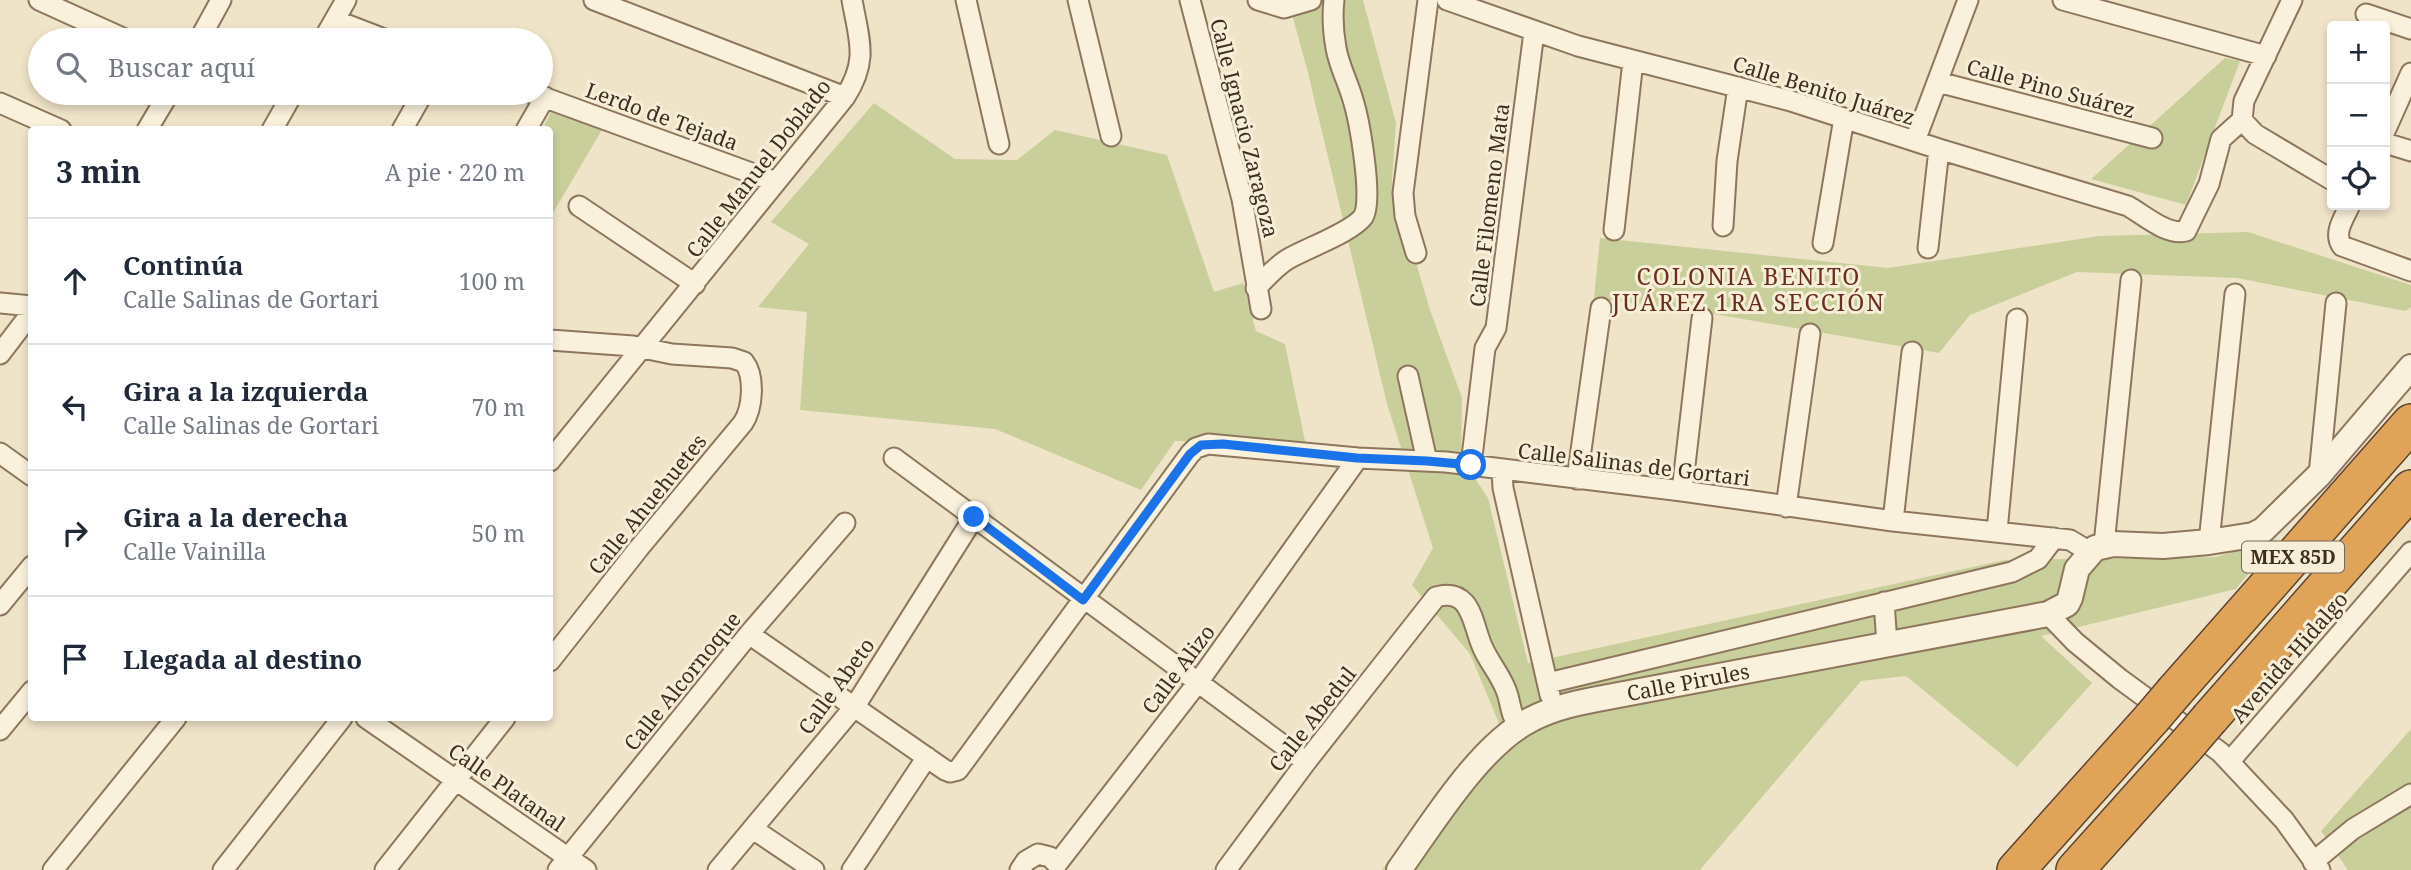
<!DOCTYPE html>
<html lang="es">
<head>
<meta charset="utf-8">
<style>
	body { margin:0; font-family:"Noto Serif",serif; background:#f2f2f3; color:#1f2937 }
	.controls { position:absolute; right:21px; top:21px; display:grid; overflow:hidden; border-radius:7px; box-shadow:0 4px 10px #0003 }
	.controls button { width:63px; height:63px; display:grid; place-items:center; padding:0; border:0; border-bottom:2px solid #e0e1e3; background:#fff; color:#1f2937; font:35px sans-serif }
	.stop { position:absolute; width:21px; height:21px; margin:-16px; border:5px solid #1a73e8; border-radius:50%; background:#fff }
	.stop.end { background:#1a73e8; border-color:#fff; box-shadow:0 2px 7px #0008 }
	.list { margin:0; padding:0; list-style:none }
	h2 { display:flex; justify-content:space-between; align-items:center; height:91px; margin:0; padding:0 28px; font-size:30px }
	h2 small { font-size:23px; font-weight:400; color:#747a83 }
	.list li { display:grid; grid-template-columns:46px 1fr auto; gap:21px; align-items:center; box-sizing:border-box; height:126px; padding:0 28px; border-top:2px solid #e0e1e3 }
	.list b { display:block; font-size:26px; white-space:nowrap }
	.list p { margin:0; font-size:23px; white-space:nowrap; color:#747a83 }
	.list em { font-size:23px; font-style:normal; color:#747a83 }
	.icon { flex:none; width:38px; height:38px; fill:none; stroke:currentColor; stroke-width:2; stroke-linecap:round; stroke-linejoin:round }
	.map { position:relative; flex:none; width:2411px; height:870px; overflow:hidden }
	.search { position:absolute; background:#fff; box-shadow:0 4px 10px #0003; left:28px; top:28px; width:525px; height:77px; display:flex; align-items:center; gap:18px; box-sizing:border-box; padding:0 24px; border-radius:38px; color:#747a83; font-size:26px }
	.panel { position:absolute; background:#fff; box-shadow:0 4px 10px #0003; left:28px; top:126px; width:525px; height:595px; border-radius:7px }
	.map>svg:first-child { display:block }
	.green { fill:#c9cf9b }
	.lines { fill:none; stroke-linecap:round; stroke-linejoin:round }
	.minor-casing { stroke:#8d765c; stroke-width:23 }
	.tertiary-casing { stroke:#8d765c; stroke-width:28 }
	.motorway-casing { stroke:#5b4430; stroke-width:40 }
	.minor { stroke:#faf1dc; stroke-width:19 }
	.tertiary { stroke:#faf1dc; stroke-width:24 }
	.motorway { stroke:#e0a458; stroke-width:37 }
	.motorway-bridge-casing { stroke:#5b4430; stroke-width:40; stroke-linecap:butt }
	.motorway-bridge { stroke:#e0a458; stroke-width:37 }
	.route { stroke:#1a73e8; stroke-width:9 }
	.labels { text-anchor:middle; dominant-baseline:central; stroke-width:6; stroke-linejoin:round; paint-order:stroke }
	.shield { fill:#f7eed8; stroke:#756857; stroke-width:2 }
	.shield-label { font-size:19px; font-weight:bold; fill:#3d2e20 }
	.street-label { font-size:21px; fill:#3d2e20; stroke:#f7eed8 }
	.neighbourhood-label { font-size:23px; letter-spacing:2px; fill:#6b2e1e; stroke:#f7eed8 }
</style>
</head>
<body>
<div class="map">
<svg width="2411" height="870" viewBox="0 0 2411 870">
	<rect width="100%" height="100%" fill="#f0e4c8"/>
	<path class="green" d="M 1288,0 L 1363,0 L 1396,123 L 1392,181 L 1430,310 L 1462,398 L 1461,457 L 1488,498 L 1528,663 L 2005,560 L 2216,557 L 2277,539 L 2236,589 L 2041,636 L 2092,683 L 2017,767 L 1906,676 L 1861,681 L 1700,870 L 1382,870 L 1459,765 L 1501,728 L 1470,654 L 1412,585 L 1433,548 L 1387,404 L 1307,69 Z
		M 2225,58 L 2240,61 L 2186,205 L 2091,179 Z
		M 874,103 L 955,159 L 1017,160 L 1055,130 L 1167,155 L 1214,292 L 1243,283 L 1256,331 L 1285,344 L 1306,446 L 1175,441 L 1141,490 L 995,429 L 800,410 L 807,312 L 758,307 L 809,244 L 771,222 Z
		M 551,112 L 603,128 L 550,218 L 550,130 L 542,130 Z
		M 2248,232 L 2411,285 L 2411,307 L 2405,311 L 2237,278 L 2077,272 L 1970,315 L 1939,353 L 1720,315 L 1594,298 L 1600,238 L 1888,268 L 2099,236 Z
		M 2411,729 L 2411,870 L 2348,870 L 2321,831 Z"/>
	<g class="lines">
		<defs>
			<path id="minor" d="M 39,0 L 127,40
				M 594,0 L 845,97
				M 966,0 L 999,144
				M 1078,0 L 1111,136
				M 1190,0 L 1242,199 L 1261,309
				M 1258,0 L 1284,8 L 1311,0
				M 1447,0 L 1578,46 L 1791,101 L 1939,149 L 2128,206 C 2144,215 2167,236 2186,231 L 2209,184 L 2221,139 L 2242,120 L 2244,101 L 2292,0
				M 2063,0 L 2266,56
				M 2366,14 L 2411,29
				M 335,20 L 387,40
				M 199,40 L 221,0
				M 323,40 L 346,0
				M 1938,82 L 2152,138
				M 532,93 L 776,182
				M 0,103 L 61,130
				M 2242,120 L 2255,134 L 2332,180
				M 147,130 L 169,93
				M 272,130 L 293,93
				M 402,130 L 423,93
				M 526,130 L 545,97
				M 2385,131 L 2411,73
				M 1915,141 L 1968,0
				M 2385,143 L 2411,151
				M 2350,205 C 2344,218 2333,233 2342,246 L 2411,271
				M 579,206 L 695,284
				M 1723,226 L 1727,161 L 1738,87
				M 1614,230 L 1633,61
				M 1823,243 L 1844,118
				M 1928,248 L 1939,149
				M 1416,253 L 1405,216 L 1403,193 L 1428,0
				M 1256,288 C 1266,278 1276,266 1288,259 C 1307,248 1352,232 1363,217 C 1374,201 1359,119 1353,100 C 1348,82 1339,66 1336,48 C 1333,31 1332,17 1334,0
				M 0,303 L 32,306
				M 550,340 L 633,346 L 672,354 L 732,358 L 744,362 C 755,376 753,408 743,423 L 639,548 L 550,661
				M 0,354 L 32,312
				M 1408,376 L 1427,461
				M 0,453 L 32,476
				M 894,458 L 1306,762
				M 550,461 L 845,97 C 869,60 859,40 852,0
				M 1471,465 L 1485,348 L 1496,328 L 1534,32
				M 1502,470 L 1503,488 L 1550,695
				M 2319,475 L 2336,303
				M 1577,479 L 1601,308
				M 1682,491 L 1702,318
				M 1786,507 L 1810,334
				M 1893,521 L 1912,352
				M 1997,531 L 2017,319
				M 2209,542 L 2235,294
				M 2104,545 L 2131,280
				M 1884,602 L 1887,644
				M 0,605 L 32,566
				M 2048,614 L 2075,642 L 2120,679 L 2220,752 L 2284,820 L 2320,870
				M 749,634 L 945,770 L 950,772 L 958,770 L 1190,454 L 1196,448 L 1208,444 L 1358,458 L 1446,462 L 1682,491 L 1893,521 L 2070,540 L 2090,552
				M 1548,683 L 2012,572 L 2038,559 L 2054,538
				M 366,718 L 586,870
				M 0,730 L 32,691
				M 2230,761 L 2411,552
				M 753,829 L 814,870
				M 2313,862 L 2353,829 L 2411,794
				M 53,870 L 176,718
				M 223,870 L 342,718
				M 385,870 L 505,718
				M 558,870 L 749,634 L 845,523
				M 718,870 L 855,706 L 974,517
				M 852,870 L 927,757
				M 1020,870 L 1026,861 L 1038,854 L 1050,857 L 1057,864 L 1199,681 L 1358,458
				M 1226,870 L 1306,762 L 1436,597 C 1471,587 1472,622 1482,646 C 1488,661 1500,674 1506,690 C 1511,702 1510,716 1519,725"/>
			<g id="tertiary">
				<path id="s1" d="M 1399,870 C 1432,824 1480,745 1530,720 C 1554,707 1581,702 1608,697 L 2048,614 L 2067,604 L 2070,598 L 2077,569 L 2095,548 L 2113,544 L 2163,546 L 2209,542 L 2253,535 L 2263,530 L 2319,475 L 2411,367"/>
			</g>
			<path id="motorway" d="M 2175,691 L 2411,423
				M 2210,718 L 2411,489
				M 2016,870 L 2152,718
				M 2075,870 L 2186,746"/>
		</defs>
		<use href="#minor" class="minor-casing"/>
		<use href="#tertiary" class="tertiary-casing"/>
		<use href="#motorway" class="motorway-casing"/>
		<use href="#minor" class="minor"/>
		<use href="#tertiary" class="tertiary"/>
		<use href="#motorway" class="motorway"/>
		<defs>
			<path id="motorway-bridge" d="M 2152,718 L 2175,691
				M 2186,746 L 2210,718"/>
		</defs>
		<use href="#motorway-bridge" class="motorway-bridge-casing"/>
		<use href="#motorway-bridge" class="motorway-bridge"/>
	</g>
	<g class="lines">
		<path class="route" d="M 974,517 L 1083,600 L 1190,454 L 1201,445 L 1223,444 L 1357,458 L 1427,461 L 1471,465"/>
	</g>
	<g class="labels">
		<rect class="shield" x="2242" y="541.5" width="102" height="31" rx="5"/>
		<g class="shield-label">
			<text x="2293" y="557">MEX 85D</text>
		</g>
		<g class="street-label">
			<text transform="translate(2051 88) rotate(15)">Calle Pino Suárez</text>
			<text transform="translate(1824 90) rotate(17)">Calle Benito Juárez</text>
			<text transform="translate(662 116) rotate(20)">Lerdo de Tejada</text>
			<text transform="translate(1245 128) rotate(76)">Calle Ignacio Zaragoza</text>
			<text transform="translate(758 168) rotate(-52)">Calle Manuel Doblado</text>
			<text transform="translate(1489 205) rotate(-83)">Calle Filomeno Mata</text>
			<text transform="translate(1634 464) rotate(7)">Calle Salinas de Gortari</text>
			<text transform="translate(647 504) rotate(-51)">Calle Ahuehuetes</text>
			<text transform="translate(2289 657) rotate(-49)">Avenida Hidalgo</text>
			<text transform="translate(1178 669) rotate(-53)">Calle Alizo</text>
			<text transform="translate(682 681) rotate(-51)">Calle Alcornoque</text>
			<text stroke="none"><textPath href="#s1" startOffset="364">Calle Pirules</textPath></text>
			<text transform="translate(836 686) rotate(-54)">Calle Abeto</text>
			<text transform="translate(1312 719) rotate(-52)">Calle Abedul</text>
			<text transform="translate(507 787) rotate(35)">Calle Platanal</text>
		</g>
		<g class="neighbourhood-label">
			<text x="1749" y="276">COLONIA BENITO<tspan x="1749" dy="26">JUÁREZ 1RA SECCIÓN</tspan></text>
		</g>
	</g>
</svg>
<div class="controls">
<button>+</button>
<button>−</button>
<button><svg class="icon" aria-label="locate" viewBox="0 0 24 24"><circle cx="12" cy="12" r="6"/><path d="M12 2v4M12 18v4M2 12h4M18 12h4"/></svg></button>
</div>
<div class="stop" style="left:1471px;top:465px"></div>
<div class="stop end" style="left:974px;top:517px"></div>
<div class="search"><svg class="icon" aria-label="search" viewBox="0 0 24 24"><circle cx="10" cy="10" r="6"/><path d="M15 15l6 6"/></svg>Buscar aquí</div>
<section class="panel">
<h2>3 min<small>A pie · 220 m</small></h2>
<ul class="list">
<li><svg class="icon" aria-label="ahead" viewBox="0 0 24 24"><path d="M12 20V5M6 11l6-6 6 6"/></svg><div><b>Continúa</b><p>Calle Salinas de Gortari</p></div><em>100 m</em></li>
<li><svg class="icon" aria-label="left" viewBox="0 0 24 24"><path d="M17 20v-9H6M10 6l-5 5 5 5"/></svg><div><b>Gira a la izquierda</b><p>Calle Salinas de Gortari</p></div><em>70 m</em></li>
<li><svg class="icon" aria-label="right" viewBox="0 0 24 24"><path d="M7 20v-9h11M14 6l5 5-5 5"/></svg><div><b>Gira a la derecha</b><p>Calle Vainilla</p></div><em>50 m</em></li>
<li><svg class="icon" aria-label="arrive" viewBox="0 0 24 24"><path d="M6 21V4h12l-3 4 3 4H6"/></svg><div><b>Llegada al destino</b></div></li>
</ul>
</section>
</div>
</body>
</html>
